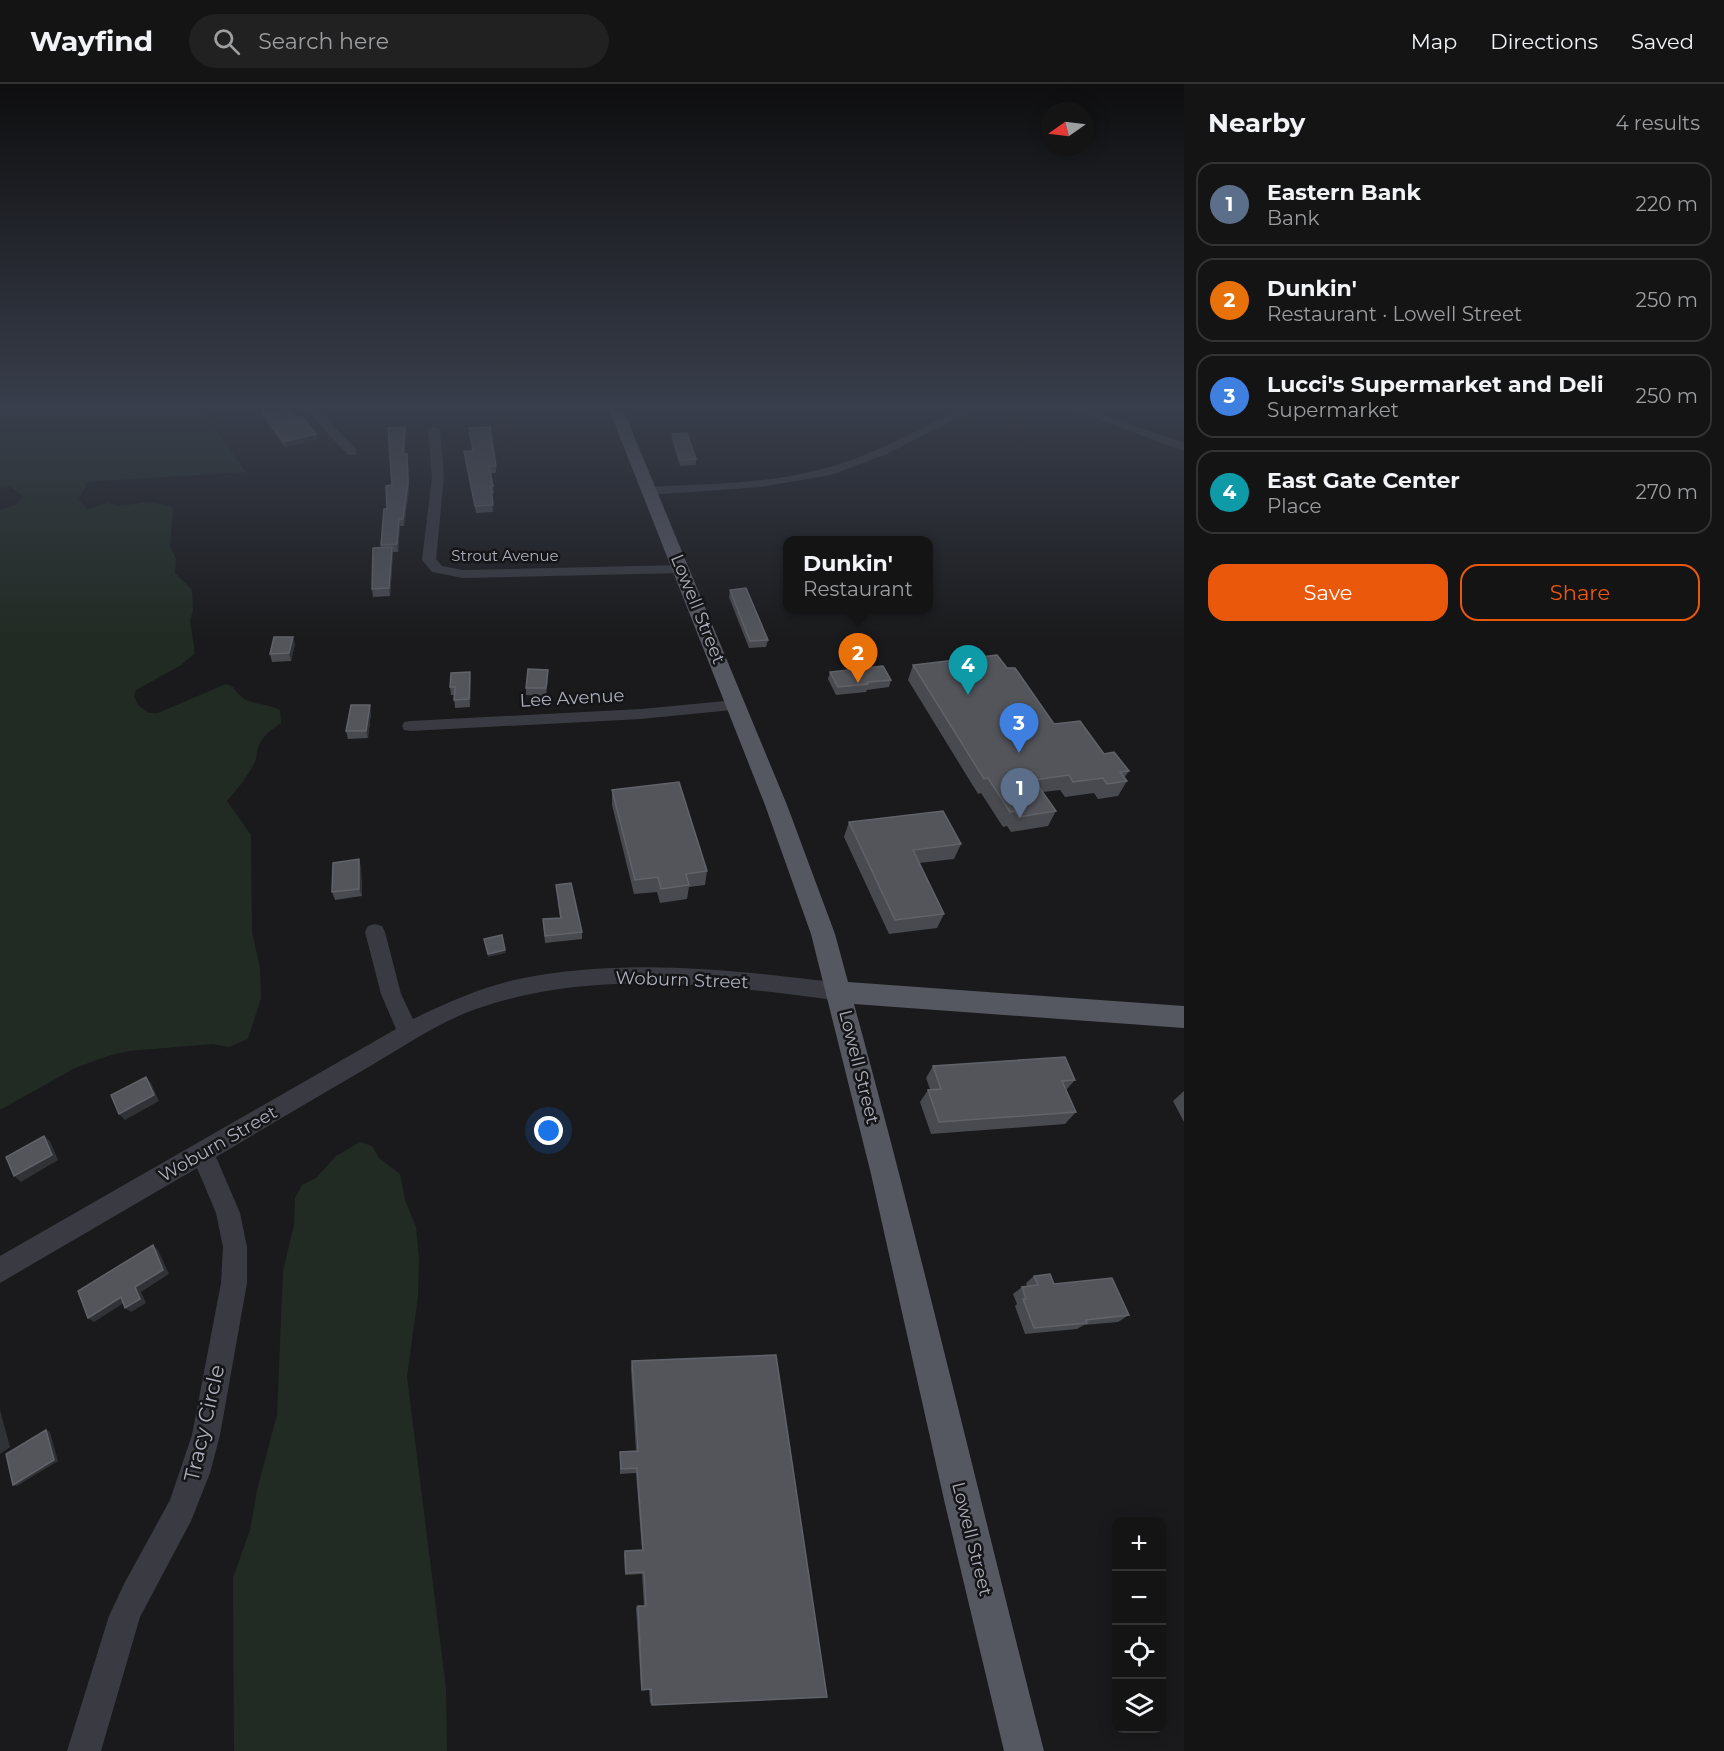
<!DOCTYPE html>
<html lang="en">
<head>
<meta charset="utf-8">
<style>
	body { margin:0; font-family:Montserrat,sans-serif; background:#212122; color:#f1f3f6 }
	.controls { position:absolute; right:18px; bottom:18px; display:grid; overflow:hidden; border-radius:12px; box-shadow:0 3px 15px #0003 }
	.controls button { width:54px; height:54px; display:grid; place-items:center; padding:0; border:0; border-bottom:2px solid #333334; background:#141415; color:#f1f3f6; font:30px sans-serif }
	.compass { position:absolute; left:1040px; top:18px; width:54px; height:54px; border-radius:50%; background:#141415; box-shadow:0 3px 15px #0003; rotate:256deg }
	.you { position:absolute; left:549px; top:1047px; width:21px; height:21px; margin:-15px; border:4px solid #fff; border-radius:50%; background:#1a73e8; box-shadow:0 0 0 9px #1a73e833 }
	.badge { display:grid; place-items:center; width:39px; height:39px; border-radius:50%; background:#ea580c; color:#fff; font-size:20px; font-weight:700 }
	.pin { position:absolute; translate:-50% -50px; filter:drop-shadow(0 2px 3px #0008) }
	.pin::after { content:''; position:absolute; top:32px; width:21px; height:18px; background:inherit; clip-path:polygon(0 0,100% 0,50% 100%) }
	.popup { position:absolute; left:783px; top:452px; width:150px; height:78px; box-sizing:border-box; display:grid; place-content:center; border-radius:12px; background:#141415; filter:drop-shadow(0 2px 4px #0005); font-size:20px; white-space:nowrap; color:#9d9ea0 }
	.popup b { font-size:22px; color:#f1f3f6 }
	.popup::after { content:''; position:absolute; left:50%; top:100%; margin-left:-12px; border:12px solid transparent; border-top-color:#141415 }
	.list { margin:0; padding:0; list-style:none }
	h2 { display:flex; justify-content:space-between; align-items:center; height:78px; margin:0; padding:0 24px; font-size:26px }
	h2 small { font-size:20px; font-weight:400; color:#9d9ea0 }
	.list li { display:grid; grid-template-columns:39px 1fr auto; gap:18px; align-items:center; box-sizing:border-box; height:84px; margin:0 12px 12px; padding:0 12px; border:2px solid #333334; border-radius:18px }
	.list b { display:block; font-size:22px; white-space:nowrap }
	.list p { margin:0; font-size:20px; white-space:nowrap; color:#9d9ea0 }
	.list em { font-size:20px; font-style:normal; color:#9d9ea0 }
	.actions { display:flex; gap:12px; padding:18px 24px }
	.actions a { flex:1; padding:14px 0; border:2px solid #ea580c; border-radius:18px; text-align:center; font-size:21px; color:#ea580c }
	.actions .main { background:#ea580c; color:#fff }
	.icon { flex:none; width:33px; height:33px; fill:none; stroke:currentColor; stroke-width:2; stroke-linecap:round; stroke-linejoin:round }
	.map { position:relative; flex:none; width:1184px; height:1667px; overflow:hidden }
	header { display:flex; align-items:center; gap:36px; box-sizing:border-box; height:84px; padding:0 30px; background:#141415; border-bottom:2px solid #333334 }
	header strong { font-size:28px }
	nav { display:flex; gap:33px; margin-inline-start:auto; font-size:21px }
	.search { width:420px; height:54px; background:#212122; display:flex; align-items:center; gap:15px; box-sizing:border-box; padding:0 21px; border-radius:33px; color:#9d9ea0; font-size:22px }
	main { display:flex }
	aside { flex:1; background:#141415 }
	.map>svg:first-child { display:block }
	.green { fill:#212b23 }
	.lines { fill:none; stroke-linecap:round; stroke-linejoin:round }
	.minor { fill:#3a3b42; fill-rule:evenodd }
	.major { fill:#565861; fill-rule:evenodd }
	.wall { fill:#484a4f }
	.shaded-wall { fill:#313236 }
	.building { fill:#53555b; stroke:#61636a; stroke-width:1.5 }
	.labels { text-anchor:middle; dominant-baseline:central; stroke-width:5; stroke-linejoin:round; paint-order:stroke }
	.far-street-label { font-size:15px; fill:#acb0bd; stroke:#151517 }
	.street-label { font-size:18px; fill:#acb0bd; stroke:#151517 }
	.near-street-label { font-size:21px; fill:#acb0bd; stroke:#151517 }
</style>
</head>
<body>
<header>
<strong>Wayfind</strong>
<div class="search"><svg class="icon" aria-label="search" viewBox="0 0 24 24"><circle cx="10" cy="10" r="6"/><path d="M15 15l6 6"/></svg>Search here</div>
<nav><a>Map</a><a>Directions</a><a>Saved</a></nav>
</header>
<main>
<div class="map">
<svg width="1184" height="1667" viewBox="0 0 1184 1667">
	<rect width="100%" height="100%" fill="#1a1a1c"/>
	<path class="green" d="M 0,323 L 200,323 L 246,388 L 86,398 L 86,403 L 78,415 L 87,425 L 108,419 L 118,422 L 149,418 L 169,422 L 173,425 L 170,462 L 176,475 L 175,489 L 192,506 L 193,526 L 190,537 L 195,569 L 181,581 L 136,606 L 134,612 L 138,621 L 149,629 L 158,629 L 226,600 L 233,603 C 246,624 260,616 280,626 L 281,639 C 271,646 262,652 258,664 C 256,669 257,673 255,678 C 248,692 237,706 227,717 L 251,751 L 252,848 L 260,884 L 261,914 L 248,955 L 229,963 L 212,960 L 129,967 L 108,972 L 75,984 L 0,1026 L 0,426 L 17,420 L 23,413 L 11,403 L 0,404 Z
		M 360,1058 L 372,1062 L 379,1074 L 400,1090 L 405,1116 L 416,1143 L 419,1175 L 418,1212 L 407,1293 L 446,1604 L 447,1667 L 234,1667 L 233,1494 L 250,1446 L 257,1406 L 277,1331 L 283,1187 L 294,1141 L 295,1114 L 302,1101 L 316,1094 L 336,1072 Z"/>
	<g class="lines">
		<path class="minor" d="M 303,323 L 315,323 L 356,365 L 356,371 L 348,371 Z
			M 964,323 L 979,323 L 887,370 L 831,391 L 761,403 L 649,411 L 643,407 L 649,403 C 708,400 769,400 826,384 C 875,371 919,345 964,323 Z
			M 1064,323 L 1081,323 L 1184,359 L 1184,367 Z
			M 434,343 L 440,346 L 444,393 L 436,475 L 442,482 L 463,486 L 682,481 L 689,485 L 682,489 L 463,494 L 432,488 L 422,476 L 432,393 L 428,346 Z
			M 736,616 L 742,617 L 744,621 L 742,625 L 641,635 L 410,647 L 404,646 L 402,642 L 404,638 L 410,637 L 641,625 Z
			M 375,840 L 382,842 L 385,848 L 401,910 L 413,935 C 447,919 481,903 519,895 C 625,873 734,886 840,899 L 847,902 L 850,908 L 847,914 L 840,917 C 721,901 592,884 476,925 C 439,938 406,961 372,981 C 320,1011 268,1042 216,1073 L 240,1129 L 247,1163 L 247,1199 L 220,1351 L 210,1389 L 191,1437 L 140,1533 L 101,1667 L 67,1667 L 109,1532 L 124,1500 L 170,1416 L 192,1351 L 221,1199 L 223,1163 L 216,1129 L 197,1084 L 0,1199 L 0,1172 L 396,945 L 381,910 L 365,848 L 368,842 Z"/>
		<path class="major" d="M 608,323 L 622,323 L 787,721 L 835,850 L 848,898 L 1184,922 L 1184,944 L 854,920 C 922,1168 980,1418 1044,1667 L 1004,1667 L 945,1420 L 871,1090 L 811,850 L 765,721 Z"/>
	</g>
	<path class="wall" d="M 262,329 L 297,334 L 316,350 L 317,355 L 285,363 L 263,333 Z
		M 405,343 L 406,350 L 405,370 L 407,370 L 408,377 L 409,406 L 404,442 L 400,442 L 398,468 L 393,468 L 390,512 L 373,513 L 372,505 L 381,464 L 381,461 L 392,401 Z
		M 672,350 L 696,375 L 696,381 L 680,382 L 672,356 Z
		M 464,367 L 472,367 L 496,382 L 496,389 L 490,389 L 494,409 L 492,409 L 493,428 L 476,429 Z
		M 730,506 L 768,556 L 766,563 L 749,564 L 729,513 Z
		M 295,560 L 291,577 L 272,578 L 270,570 Z
		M 913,581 L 1007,584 L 1054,640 L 1104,670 L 1129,687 L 1124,694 L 1127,697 L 1118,712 L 1098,715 L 1094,709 L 1065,713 L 1060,706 L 1043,708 L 1056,727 L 1048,742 L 1011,748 L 1007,742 L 1003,743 L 981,709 L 978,710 L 908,596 Z
		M 548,586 L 548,593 L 546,612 L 526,611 L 526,604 Z
		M 470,588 L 471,596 L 470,623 L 455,624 L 454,611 L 451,611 L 450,603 Z
		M 830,588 L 891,596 L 889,603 L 867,606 L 866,608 L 836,611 L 828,595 Z
		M 371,628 L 368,654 L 348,655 L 346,647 Z
		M 612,706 L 707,787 L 705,801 L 689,803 L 687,815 L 660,819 L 657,808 L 634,810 L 612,721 Z
		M 849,738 L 961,760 L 954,775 L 919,779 L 944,830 L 937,844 L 889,850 L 844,753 Z
		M 361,783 L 362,812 L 335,816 L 332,808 Z
		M 556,801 L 582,848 L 582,855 L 545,859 L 543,835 L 560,834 Z
		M 933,982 L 1075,996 L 1066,1006 L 1076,1028 L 1065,1040 L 931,1050 L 920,1018 L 928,1006 L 930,1005 L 926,994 Z
		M 1184,1007 L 1184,1038 L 1173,1017 Z
		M 1034,1192 L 1054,1200 L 1129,1231 L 1118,1238 L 1084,1241 L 1077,1245 L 1025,1250 L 1015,1222 L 1017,1220 L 1013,1210 L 1022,1203 L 1027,1202 L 1026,1199 Z
		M 632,1277 L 652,1621 L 650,1619 L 649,1605 L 642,1606 L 641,1604 L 636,1523 L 638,1522 L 644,1522 L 642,1490 L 625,1491 L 624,1470 L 625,1467 L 642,1466 L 636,1389 L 620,1390 L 620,1368 L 636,1367 L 631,1285 Z"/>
	<path class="shaded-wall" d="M 405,343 L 406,350 L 404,378 L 403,370 Z
		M 316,350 L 317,355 L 285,363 L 284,358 Z
		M 407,370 L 409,406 L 404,442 L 403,435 Z
		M 399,435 L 400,442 L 398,468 L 397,460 Z
		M 392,463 L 393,471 L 390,512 L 389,504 Z
		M 293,553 L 295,560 L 291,577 L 289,569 Z
		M 548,586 L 548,593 L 546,612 L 546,604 Z
		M 470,588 L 471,596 L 470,623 L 469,615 Z
		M 370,621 L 371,628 L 368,654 L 366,647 Z
		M 359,775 L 361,783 L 362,812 L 359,805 Z
		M 505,866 L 506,869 L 488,873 L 488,870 Z
		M 146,993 L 151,999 L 159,1017 L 125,1036 L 119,1030 Z
		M 44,1052 L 50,1057 L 58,1076 L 21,1098 L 14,1092 Z
		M 153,1161 L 158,1166 L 169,1190 L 141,1208 L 146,1219 L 131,1228 L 125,1224 Z
		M 121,1213 L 127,1217 L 94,1238 L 88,1234 Z
		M 0,1326 L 10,1363 L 0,1370 Z
		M 46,1346 L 50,1348 L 58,1377 L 17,1402 L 13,1401 Z"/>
	<path class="building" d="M 286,324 L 297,334 L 302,332 L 316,350 L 284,358 L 262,329 Z
		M 405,343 L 403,370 L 407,370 L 408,399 L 403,435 L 399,435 L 397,460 L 381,461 L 384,425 L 387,425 L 386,402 L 392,401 L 388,344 Z
		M 490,343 L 496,382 L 489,382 L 493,402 L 491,402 L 493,421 L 475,422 L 464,367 L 473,367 L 469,344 Z
		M 687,349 L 696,375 L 680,376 L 672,350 Z
		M 392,463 L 389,504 L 372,505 L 373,464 Z
		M 746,504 L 768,556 L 750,557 L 730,506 Z
		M 274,553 L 293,553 L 289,569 L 270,570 Z
		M 997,571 L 1007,584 L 1015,584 L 1054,640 L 1080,637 L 1104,670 L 1114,668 L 1129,687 L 1120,688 L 1127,697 L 1107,700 L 1103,694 L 1073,698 L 1069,691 L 1034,696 L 1056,727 L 1019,733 L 1015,727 L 1010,728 L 988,694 L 984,695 L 913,581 Z
		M 883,582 L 891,596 L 868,598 L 868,600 L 838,603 L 830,588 Z
		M 528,585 L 548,586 L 546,604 L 526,604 Z
		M 470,588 L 469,615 L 454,616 L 455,603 L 450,603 L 451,589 Z
		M 351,621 L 370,621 L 366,647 L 346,647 Z
		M 679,698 L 707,787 L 686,790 L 689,801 L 661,805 L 658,793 L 635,796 L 612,706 Z
		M 943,727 L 961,760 L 913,766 L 944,830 L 895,836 L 849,738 Z
		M 359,775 L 359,805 L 332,808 L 333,779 Z
		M 571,799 L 582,848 L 545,852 L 543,835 L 561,834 L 556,801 Z
		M 502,851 L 505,866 L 488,870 L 484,855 Z
		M 1065,973 L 1075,996 L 1062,997 L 1076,1028 L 939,1038 L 928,1006 L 941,1005 L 933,982 Z
		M 146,993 L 154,1011 L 119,1030 L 111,1011 Z
		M 44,1052 L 52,1071 L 14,1092 L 6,1073 Z
		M 153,1161 L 163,1186 L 135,1203 L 140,1215 L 125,1224 L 121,1213 L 88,1234 L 78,1207 Z
		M 1050,1190 L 1054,1200 L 1112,1194 L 1129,1231 L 1086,1236 L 1087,1239 L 1034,1244 L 1023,1215 L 1026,1215 L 1022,1203 L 1038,1201 L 1034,1192 Z
		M 776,1271 L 827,1613 L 652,1621 L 651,1605 L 642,1606 L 638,1522 L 646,1522 L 644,1488 L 626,1489 L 625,1467 L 643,1466 L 637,1384 L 621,1385 L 620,1368 L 638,1367 L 632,1277 Z
		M 46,1346 L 54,1376 L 13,1401 L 6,1370 Z"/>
	<linearGradient id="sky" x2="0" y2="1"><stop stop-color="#0e0e0f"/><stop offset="0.58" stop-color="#383e4b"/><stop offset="1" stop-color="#383e4b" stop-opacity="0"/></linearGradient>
	<rect width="1184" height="557" fill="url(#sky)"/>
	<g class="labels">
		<g class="far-street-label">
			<text x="505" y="471">Strout Avenue</text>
		</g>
		<g class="street-label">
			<text transform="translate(698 525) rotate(68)">Lowell Street</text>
			<text transform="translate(572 614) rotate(-3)">Lee Avenue</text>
			<text transform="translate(682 896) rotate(2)">Woburn Street</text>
			<text transform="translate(859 983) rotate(76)">Lowell Street</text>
			<text transform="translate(218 1060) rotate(-30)">Woburn Street</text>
			<text transform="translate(972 1455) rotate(76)">Lowell Street</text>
		</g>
		<g class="near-street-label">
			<text transform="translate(204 1339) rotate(-77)">Tracy Circle</text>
		</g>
	</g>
</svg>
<div class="controls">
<button>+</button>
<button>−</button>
<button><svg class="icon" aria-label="locate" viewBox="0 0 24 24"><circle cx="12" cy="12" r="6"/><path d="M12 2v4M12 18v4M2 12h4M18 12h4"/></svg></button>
<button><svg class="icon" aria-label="layers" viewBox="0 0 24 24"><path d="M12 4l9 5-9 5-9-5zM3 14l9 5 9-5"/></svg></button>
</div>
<svg class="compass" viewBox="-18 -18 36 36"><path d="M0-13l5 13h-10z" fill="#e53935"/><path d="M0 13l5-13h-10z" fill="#9d9ea0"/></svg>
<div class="you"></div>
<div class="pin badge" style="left:1020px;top:734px;background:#5c6f8a">1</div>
<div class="pin badge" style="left:858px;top:599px;background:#e8710a">2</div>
<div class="popup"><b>Dunkin'</b>Restaurant</div>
<div class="pin badge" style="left:1019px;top:669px;background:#3f7fe0">3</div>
<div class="pin badge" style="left:968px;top:611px;background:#0f9aa8">4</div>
</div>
<aside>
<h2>Nearby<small>4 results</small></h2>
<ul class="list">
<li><span class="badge" style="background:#5c6f8a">1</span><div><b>Eastern Bank</b><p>Bank</p></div><em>220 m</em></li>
<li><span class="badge" style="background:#e8710a">2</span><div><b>Dunkin'</b><p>Restaurant · Lowell Street</p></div><em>250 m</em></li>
<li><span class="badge" style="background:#3f7fe0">3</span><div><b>Lucci's Supermarket and Deli</b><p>Supermarket</p></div><em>250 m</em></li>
<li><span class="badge" style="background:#0f9aa8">4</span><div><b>East Gate Center</b><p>Place</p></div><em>270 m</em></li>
</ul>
<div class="actions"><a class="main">Save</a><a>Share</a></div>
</aside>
</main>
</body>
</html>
